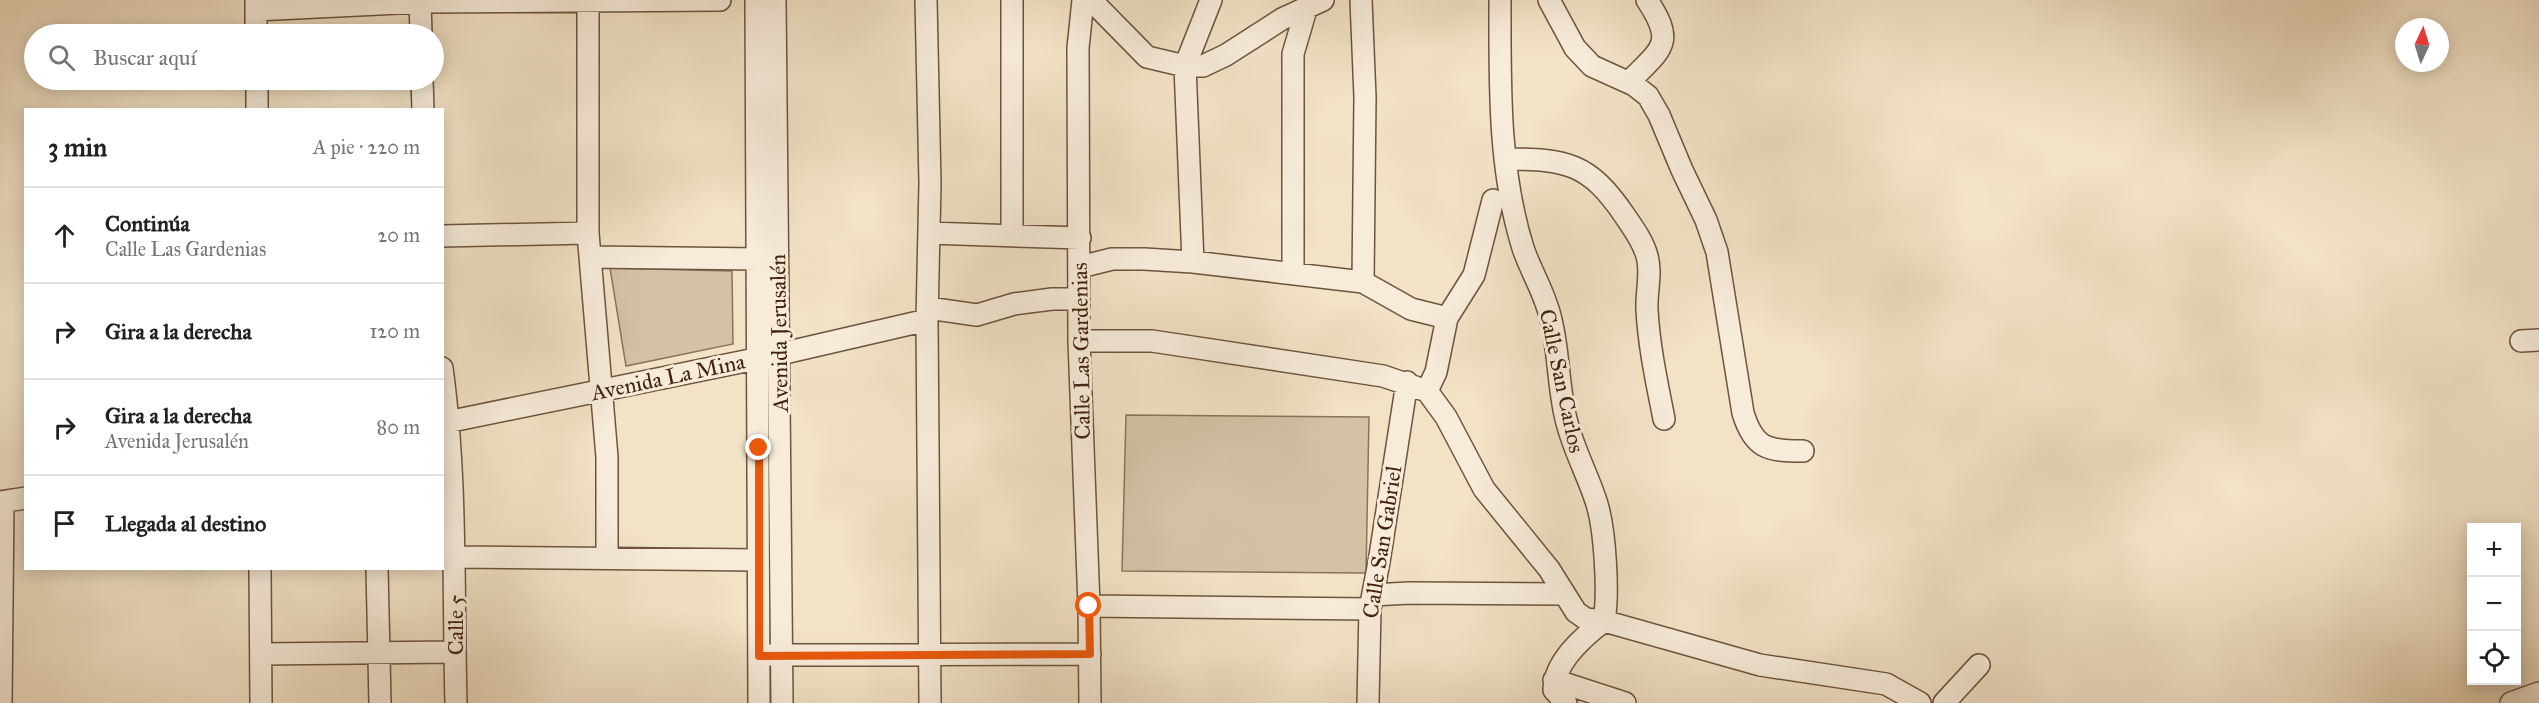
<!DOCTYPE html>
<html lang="es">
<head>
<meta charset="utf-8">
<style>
	body { margin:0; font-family:"IM FELL Great Primer",serif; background:#f2f2f2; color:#202124 }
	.controls { position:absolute; right:18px; bottom:18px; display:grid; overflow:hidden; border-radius:0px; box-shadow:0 3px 15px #0003 }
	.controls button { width:54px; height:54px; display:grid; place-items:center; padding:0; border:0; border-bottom:2px solid #e0e0e0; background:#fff; color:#202124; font:30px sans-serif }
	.compass { position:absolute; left:2395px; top:18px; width:54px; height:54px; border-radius:50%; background:#fff; box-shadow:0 3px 15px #0003; rotate:4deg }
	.stop { position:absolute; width:18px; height:18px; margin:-14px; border:4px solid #ea580c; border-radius:50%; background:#fff }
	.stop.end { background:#ea580c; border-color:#fff; box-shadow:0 2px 6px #0008 }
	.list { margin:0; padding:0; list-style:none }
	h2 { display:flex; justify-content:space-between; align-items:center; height:78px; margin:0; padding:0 24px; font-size:26px }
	h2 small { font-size:20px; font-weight:400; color:#757577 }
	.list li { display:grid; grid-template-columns:39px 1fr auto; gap:18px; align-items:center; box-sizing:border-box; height:96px; padding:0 24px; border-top:2px solid #e0e0e0 }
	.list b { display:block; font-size:22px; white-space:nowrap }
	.list p { margin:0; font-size:20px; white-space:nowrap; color:#757577 }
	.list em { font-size:20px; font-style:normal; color:#757577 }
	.icon { flex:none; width:33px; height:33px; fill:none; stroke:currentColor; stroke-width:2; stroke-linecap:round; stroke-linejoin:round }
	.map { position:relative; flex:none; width:2539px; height:703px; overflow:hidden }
	.search { position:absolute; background:#fff; box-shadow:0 3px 15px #0003; left:24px; top:24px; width:420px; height:66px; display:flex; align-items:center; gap:15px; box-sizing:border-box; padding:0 21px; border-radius:33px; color:#757577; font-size:22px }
	.panel { position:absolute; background:#fff; box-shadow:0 3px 15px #0003; left:24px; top:108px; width:420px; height:462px; border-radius:0px }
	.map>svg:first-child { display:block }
	.pitch { fill:#d4c2a7; stroke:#8c725a; stroke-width:1.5 }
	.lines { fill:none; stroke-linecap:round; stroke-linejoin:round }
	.minor-casing { stroke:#6f533c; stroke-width:24 }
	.minor { stroke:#f7ecda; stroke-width:21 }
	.route { stroke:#ea580c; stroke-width:8 }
	.labels { text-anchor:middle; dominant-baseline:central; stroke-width:6; stroke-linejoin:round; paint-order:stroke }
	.street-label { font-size:22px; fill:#43230e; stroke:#f7ecda }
</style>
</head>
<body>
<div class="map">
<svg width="2539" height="703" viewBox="0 0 2539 703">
	<rect width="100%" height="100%" fill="#f2e2c6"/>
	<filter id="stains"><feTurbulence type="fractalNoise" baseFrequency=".00333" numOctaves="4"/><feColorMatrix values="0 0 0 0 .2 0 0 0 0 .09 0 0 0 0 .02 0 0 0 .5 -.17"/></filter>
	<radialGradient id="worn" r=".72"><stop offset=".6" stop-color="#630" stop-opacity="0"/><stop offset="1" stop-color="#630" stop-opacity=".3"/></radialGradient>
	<path class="pitch" d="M 610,268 L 732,271 L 733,344 L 626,366 Z
		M 1126,415 L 1369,417 L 1366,573 L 1122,571 Z"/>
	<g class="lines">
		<defs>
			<path id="minor" d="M 256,0 L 256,34
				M 420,0 L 421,34
				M 588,0 L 588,233 L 607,457 L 607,558
				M 756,0 L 759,703
				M 775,0 L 782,703
				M 926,0 L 930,183 L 927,320 L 930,703
				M 1012,0 L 1012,235
				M 1083,0 L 1078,48 L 1079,341 L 1089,606 L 1090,703
				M 1091,0 L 1147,57 L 1185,66 L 1203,66 L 1226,55 L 1282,19 L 1323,0
				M 1361,0 L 1365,97 L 1363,282
				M 1500,0 C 1500,83 1498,168 1523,248 C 1531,272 1546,295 1551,320 C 1559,352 1558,386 1566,419 C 1573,449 1588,475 1597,504 C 1605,531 1609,593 1604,621 C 1583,637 1554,662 1554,690 L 1566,703
				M 1549,0 L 1575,48 L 1592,66 L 1634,85 L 1648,96 L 1659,115 L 1682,170 L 1706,220 L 1717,252 L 1743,413 C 1754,449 1768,451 1803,451
				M 256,10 L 420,2 L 720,0
				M 257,80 L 257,110
				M 422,80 L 423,110
				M 1629,82 C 1662,48 1676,44 1647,0
				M 1505,159 C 1567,159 1589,163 1625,216 C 1633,228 1643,241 1647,256 C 1652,273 1646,292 1647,310 C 1649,347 1657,383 1664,419
				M 929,233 L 1080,238
				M 442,236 L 588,233
				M 590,257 L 758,259
				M 1193,262 L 1185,66 L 1211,0
				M 1080,267 L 1112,259 L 1144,259 L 1193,262 L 1363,282 L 1411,309 L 1447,318
				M 1293,274 L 1293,54 L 1307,6
				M 928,308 L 977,315 L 1014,304 L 1052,299 L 1079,299
				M 1079,341 L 1152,341 L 1383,376 L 1427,391 L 1446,417 L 1484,489 L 1549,569 L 1576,612 L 1586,619 L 1604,621 L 1760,665 L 1886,684 L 1920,703
				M 2521,341 L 2539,340
				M 442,368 C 457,479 453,591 456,703
				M 1427,391 L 1436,372 L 1447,318 L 1474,275 L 1493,200
				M 442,423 L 780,354 L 927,320
				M 0,502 L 26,498
				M 455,557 L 758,560
				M 260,568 L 261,703
				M 377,568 L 380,703
				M 1373,595 L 1409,593 L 1564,594
				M 1089,606 L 1370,609
				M 261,654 L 455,652
				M 769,655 L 1090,654
				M 1554,680 L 1625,703
				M 1,703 L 3,502
				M 1368,703 L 1370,609 L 1379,562 L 1407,382
				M 1944,703 L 1979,665
				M 2511,703 L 2539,693"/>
		</defs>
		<use href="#minor" class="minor-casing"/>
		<use href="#minor" class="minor"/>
	</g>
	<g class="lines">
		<path class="route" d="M 759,448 L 759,656 L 1090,654 L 1089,606"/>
	</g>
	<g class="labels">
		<g class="street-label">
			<text transform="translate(779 333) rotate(-91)">Avenida Jerusalén</text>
			<text transform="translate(1081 351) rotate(-91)">Calle Las Gardenias</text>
			<text transform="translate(668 377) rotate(-12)">Avenida La Mina</text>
			<text transform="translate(1562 381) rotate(78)">Calle San Carlos</text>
			<text transform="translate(1382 542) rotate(-81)">Calle San Gabriel</text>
			<text transform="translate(455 625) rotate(-90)">Calle 5</text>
		</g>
	</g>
	<rect width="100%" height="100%" filter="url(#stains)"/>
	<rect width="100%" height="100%" fill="url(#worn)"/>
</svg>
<div class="controls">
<button>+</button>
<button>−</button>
<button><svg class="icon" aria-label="locate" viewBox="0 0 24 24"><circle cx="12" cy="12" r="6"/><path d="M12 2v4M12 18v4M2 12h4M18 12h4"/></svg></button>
</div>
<svg class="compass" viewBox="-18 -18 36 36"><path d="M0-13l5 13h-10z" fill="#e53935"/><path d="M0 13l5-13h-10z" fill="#757577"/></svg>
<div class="stop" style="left:1089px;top:606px"></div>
<div class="stop end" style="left:759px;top:448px"></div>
<div class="search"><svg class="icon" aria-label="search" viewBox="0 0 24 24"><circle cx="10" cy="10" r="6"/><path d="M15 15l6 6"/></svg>Buscar aquí</div>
<section class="panel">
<h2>3 min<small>A pie · 220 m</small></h2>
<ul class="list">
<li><svg class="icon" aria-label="ahead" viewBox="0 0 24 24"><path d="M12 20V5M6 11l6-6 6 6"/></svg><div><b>Continúa</b><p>Calle Las Gardenias</p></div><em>20 m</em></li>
<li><svg class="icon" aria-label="right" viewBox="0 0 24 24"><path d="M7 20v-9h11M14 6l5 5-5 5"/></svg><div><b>Gira a la derecha</b></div><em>120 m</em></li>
<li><svg class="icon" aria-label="right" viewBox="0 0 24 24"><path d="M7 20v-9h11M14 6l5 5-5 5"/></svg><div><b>Gira a la derecha</b><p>Avenida Jerusalén</p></div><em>80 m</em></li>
<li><svg class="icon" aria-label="arrive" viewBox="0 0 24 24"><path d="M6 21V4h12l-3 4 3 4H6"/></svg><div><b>Llegada al destino</b></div></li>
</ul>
</section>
</div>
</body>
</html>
